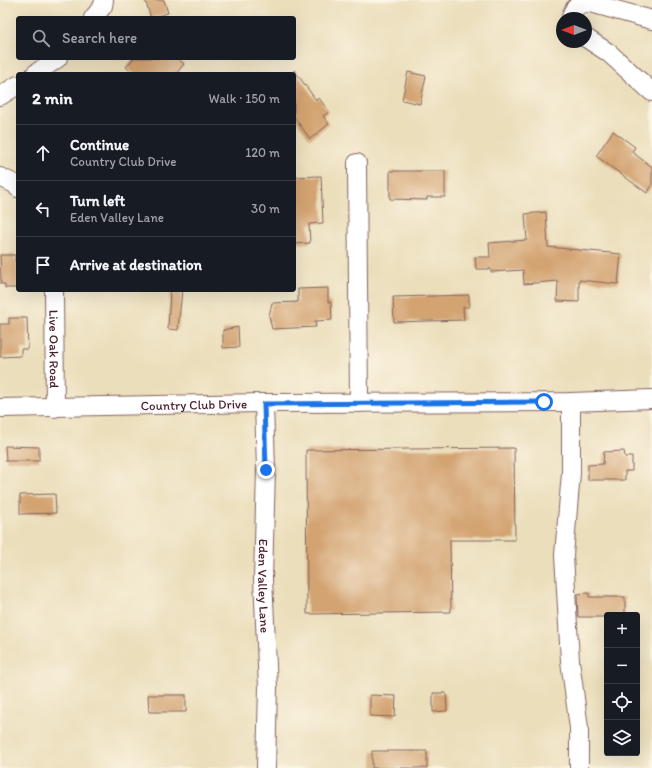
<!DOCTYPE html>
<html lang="en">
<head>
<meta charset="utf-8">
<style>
	body { margin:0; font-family:Itim,sans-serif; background:#242831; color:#f1f3f6 }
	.controls { position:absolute; right:12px; bottom:12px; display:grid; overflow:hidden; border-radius:4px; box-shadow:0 4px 16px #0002 }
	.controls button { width:36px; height:36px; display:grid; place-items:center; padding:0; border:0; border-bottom:1px solid #363941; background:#171b24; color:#f1f3f6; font:20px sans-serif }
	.compass { position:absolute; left:556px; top:12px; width:36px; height:36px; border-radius:50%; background:#171b24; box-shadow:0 4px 16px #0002; rotate:270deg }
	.stop { position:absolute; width:12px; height:12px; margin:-9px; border:3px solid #1a73e8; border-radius:50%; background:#fff }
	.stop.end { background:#1a73e8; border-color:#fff; box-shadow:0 1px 4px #0008 }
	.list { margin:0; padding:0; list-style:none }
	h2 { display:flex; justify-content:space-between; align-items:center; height:52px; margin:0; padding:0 16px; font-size:17px }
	h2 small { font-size:13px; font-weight:400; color:#9ea1a6 }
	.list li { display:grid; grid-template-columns:26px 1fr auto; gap:12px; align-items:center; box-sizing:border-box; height:56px; padding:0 16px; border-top:1px solid #363941 }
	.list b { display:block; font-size:15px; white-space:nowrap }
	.list p { margin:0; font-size:13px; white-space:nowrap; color:#9ea1a6 }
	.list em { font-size:13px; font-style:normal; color:#9ea1a6 }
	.icon { flex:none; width:22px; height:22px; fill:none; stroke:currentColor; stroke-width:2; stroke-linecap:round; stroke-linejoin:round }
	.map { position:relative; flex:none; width:652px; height:768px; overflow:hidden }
	.search { position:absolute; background:#171b24; box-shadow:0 4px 16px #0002; left:16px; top:16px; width:280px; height:44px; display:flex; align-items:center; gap:10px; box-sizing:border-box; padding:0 14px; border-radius:4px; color:#9ea1a6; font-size:15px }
	.panel { position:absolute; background:#171b24; box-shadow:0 4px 16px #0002; left:16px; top:72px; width:280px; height:220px; border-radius:4px }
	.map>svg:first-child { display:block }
	.building { fill:#d3a371 }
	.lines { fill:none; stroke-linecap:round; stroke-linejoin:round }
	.minor-casing { stroke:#82625d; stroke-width:20 }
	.minor { stroke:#fff; stroke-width:18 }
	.route { stroke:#1a73e8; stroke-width:5 }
	.labels { text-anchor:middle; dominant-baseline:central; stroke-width:3; stroke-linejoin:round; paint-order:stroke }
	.street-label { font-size:13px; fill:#4a1f2b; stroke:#fcf5e5 }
</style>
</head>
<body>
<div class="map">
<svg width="652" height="768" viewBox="0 0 652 768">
	<rect width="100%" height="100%" fill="#fcf5e5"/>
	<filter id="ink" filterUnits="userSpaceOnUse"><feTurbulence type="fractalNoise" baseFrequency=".025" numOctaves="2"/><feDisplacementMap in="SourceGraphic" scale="8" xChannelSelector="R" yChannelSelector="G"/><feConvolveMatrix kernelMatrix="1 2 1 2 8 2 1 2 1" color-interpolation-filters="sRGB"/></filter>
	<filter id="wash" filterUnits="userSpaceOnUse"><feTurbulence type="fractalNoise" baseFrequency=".012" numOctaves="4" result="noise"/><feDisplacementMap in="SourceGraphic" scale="16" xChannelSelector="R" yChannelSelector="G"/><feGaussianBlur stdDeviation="0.9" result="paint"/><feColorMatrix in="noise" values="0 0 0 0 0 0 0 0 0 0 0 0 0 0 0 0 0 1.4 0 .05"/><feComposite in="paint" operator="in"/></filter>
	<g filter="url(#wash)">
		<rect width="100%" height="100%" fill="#ebdebb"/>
		<g id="blocks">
			<path class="building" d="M 145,0 L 164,0 L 168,13 L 151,18 Z
				M 134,58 L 177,58 L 184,64 L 176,74 L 134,74 L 126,67 Z
				M 294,70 L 316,100 L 319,98 L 329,112 L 323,116 L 329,124 L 310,139 L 294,117 Z
				M 408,72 L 426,76 L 420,104 L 402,100 Z
				M 613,131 L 635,147 L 632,152 L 652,167 L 652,186 L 647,193 L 596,156 Z
				M 390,171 L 445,171 L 445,197 L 427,197 L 427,200 L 390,199 Z
				M 321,176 L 323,223 L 309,224 L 310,243 L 294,244 L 294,177 Z
				M 546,212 L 548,247 L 621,254 L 618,284 L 579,280 L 579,302 L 557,301 L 558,281 L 524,284 L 523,270 L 491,272 L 491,269 L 476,269 L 475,257 L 490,257 L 489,243 L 527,240 L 525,214 Z
				M 0,255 L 15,255 L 15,261 L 18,262 L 18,288 L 5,288 L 5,284 L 1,284 Z
				M 328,288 L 328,302 L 331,302 L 332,320 L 315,321 L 316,327 L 272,329 L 269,316 L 272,303 L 298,302 L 298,289 Z
				M 170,290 L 182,290 L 178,330 L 168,329 Z
				M 469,295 L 469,307 L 463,307 L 464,320 L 394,322 L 393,297 Z
				M 9,318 L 27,318 L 28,349 L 21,349 L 21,356 L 0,357 L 0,324 L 9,324 Z
				M 238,327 L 239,347 L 223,348 L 223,330 Z
				M 5,446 L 39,447 L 39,461 L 6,461 Z
				M 514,448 L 515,540 L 450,540 L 451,612 L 307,614 L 306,450 Z
				M 624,451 L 625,457 L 632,457 L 632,471 L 625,471 L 625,480 L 588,480 L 588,465 L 603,464 L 604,452 Z
				M 55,494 L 56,513 L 20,514 L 20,495 Z
				M 589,593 L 589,597 L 625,597 L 625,615 L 607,615 L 607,617 L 578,617 L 577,594 Z
				M 433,693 L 446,693 L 447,711 L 433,712 Z
				M 148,695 L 186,695 L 186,712 L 149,712 Z
				M 370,695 L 396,696 L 395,716 L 394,717 L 370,716 Z
				M 372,751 L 427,751 L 427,768 L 372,768 Z"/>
		</g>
	</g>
	<g filter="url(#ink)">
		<use href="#blocks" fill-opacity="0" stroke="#82625d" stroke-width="1"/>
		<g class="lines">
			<defs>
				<g id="minor">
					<path d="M 93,18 L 103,6 L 104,0"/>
					<path d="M 571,18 C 573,6 580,3 591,3 L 652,20"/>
					<path d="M 586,38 L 609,53 L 652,92"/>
					<path d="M 35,74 L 58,58"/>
					<path d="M 0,96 L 18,85"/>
					<path d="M 357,163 L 359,403"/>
					<path d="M 0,177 L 15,184 L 18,188"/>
					<path id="s1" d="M 54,290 L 55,408"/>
					<path d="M 571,402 L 571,473 L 564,555 L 570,661 L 579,728 L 579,768"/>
					<path id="s2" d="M 264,403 L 266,470 L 263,579 L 268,687 L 266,768"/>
					<path id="s3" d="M 0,408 L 264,403 L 571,402 L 652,399"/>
				</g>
			</defs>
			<use href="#minor" class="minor-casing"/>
			<use href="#minor" class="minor"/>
		</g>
	</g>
	<g class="lines" filter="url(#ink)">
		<path class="route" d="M 266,470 L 264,404 L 544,402"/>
	</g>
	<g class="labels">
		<g class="street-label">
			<text stroke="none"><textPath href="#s1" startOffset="59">Live Oak Road</textPath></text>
			<text stroke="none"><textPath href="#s3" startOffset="194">Country Club Drive</textPath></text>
			<text stroke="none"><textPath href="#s2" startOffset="183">Eden Valley Lane</textPath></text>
		</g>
	</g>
</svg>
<div class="controls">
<button>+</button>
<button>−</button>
<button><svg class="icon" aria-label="locate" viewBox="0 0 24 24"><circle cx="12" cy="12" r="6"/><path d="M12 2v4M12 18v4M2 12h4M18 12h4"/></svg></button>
<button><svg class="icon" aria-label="layers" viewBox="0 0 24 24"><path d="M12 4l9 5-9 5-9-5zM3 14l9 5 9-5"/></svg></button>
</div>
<svg class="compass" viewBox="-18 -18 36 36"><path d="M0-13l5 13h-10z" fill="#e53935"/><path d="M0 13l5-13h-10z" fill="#9ea1a6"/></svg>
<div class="stop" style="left:544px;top:402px"></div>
<div class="stop end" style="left:266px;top:470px"></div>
<div class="search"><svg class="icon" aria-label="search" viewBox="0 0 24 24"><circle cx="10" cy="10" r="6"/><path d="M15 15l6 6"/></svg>Search here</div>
<section class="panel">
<h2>2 min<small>Walk · 150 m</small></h2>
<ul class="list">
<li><svg class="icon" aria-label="ahead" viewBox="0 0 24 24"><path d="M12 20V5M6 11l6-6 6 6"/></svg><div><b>Continue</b><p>Country Club Drive</p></div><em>120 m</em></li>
<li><svg class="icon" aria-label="left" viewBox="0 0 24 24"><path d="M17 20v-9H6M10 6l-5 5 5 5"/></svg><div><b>Turn left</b><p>Eden Valley Lane</p></div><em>30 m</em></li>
<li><svg class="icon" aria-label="arrive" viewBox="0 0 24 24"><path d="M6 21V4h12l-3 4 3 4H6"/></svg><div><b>Arrive at destination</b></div></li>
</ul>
</section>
</div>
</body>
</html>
